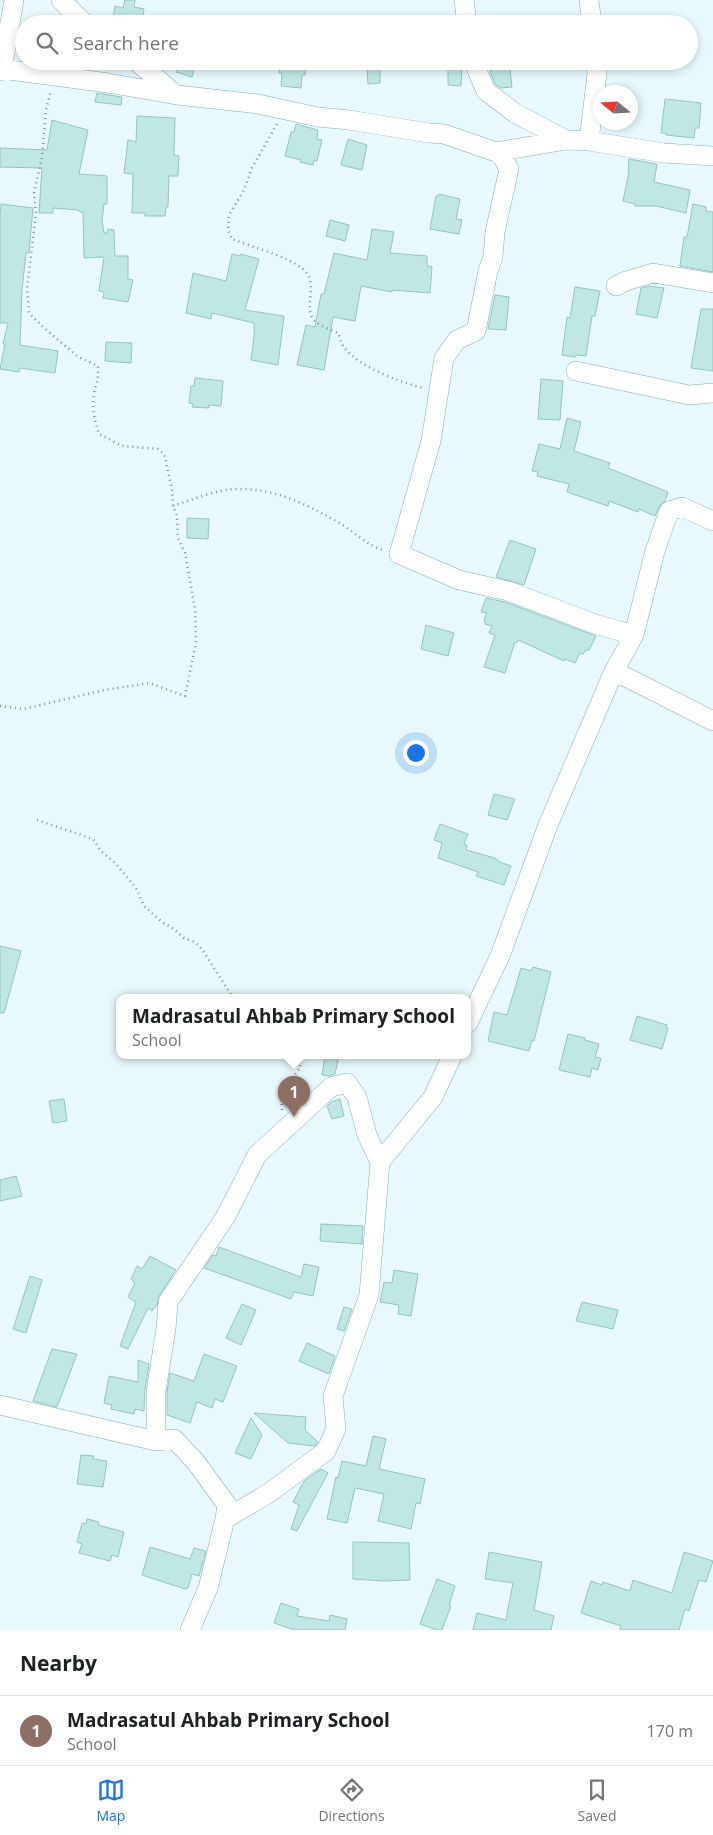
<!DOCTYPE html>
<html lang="en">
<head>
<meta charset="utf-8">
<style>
	body { margin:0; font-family:"Open Sans",sans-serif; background:#f6f6f6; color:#202124 }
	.compass { position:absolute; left:593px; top:85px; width:45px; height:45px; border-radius:50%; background:#fff; box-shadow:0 2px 8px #0003; rotate:288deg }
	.you { position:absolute; left:415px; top:752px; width:18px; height:18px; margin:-12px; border:4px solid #fff; border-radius:50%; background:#1a73e8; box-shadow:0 0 0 8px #1a73e833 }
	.badge { display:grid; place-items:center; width:32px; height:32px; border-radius:50%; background:#1a73e8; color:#fff; font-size:16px; font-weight:700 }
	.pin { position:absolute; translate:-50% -41px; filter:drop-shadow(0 1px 2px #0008) }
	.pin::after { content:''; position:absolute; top:26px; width:18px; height:15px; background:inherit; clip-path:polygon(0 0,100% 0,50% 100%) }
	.popup { position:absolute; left:116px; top:994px; width:355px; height:65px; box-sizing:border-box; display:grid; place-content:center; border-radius:10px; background:#fff; filter:drop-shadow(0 1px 4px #0005); font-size:16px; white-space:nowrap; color:#757577 }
	.popup b { font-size:19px; color:#202124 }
	.popup::after { content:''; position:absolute; left:50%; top:100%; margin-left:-10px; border:10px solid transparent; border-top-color:#fff }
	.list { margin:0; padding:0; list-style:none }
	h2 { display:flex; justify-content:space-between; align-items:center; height:65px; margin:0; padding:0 20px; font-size:21px }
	h2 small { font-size:16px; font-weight:400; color:#757577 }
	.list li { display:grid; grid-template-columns:32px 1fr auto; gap:15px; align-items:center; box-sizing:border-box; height:70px; padding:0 20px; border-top:1px solid #e0e0e0 }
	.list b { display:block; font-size:19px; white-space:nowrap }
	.list p { margin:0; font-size:16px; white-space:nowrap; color:#757577 }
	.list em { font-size:16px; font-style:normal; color:#757577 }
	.icon { flex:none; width:28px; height:28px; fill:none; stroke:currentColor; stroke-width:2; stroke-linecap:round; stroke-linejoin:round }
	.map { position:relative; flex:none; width:713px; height:1630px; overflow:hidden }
	.search { position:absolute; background:#fff; box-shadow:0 2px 8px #0003; left:15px; right:15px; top:15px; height:55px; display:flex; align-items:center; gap:12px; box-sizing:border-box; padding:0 18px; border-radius:28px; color:#757577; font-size:19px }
	.sheet { height:135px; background:#fff }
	nav { display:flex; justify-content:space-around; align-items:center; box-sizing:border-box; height:70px; border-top:1px solid #e0e0e0; background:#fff; font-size:14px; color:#757577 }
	nav a { display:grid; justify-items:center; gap:2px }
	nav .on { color:#1a73e8 }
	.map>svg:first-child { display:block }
	.building { fill:#bfe8e4; stroke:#97c3bf }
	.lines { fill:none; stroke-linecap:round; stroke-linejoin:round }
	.minor-casing { stroke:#84adb8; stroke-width:20 }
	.path { stroke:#809195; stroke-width:2.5; stroke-dasharray:1 4; stroke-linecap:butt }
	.minor { stroke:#fff; stroke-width:19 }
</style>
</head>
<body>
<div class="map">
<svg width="713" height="1630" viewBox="0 0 713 1630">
	<rect width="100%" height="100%" fill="#e8f9fd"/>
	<path class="building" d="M 125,0 L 135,0 L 134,7 L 144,9 L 142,24 L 112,24 L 115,6 L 123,8 Z
		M 179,61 L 197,61 L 192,77 L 176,72 Z
		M 280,61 L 306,61 L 305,75 L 302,75 L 301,88 L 281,86 L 282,73 L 279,73 Z
		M 489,61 L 509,61 L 512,87 L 501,88 L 495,84 L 491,74 Z
		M 367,67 L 380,67 L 380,83 L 368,84 Z
		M 448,69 L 462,69 L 461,86 L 448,85 Z
		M 97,93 L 122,97 L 121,105 L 95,102 Z
		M 665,99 L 701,103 L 699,128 L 695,128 L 694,138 L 666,135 L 666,133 L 661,133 Z
		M 137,116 L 175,118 L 174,155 L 179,156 L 178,176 L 169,176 L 168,207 L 166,207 L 165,216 L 145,216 L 145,213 L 132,213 L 133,174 L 124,173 L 128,140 L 136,142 Z
		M 52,120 L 88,130 L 79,174 L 107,176 L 107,204 L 104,204 L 102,220 L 104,233 L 107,233 L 108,229 L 114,230 L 115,256 L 128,256 L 128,279 L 133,280 L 128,302 L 103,298 L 104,292 L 99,291 L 104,257 L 84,258 L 83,212 L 80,212 L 79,210 L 53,208 L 53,213 L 39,213 L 42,168 L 0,167 L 0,148 L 47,150 Z
		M 296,124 L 318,130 L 317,139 L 322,140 L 317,161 L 314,160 L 313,165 L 300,162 L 301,160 L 285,156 L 291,132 L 294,132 Z
		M 348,139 L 367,145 L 362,170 L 341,165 Z
		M 629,159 L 657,164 L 654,182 L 690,190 L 686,213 L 656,206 L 635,206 L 635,204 L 623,201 L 629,172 L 628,172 Z
		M 439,194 L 460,199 L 456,219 L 462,220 L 459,234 L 430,229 L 436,196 L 438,196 Z
		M 1,204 L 33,208 L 29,253 L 26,253 L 22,290 L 20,345 L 58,351 L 55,373 L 20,368 L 19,372 L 0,369 L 5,344 L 3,344 L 8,323 L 0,323 L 0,215 Z
		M 693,204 L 706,207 L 706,211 L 713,212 L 713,272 L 680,266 L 684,237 L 687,237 Z
		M 330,220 L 349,225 L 345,241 L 326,236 Z
		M 372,229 L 394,232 L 390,253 L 427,256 L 427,266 L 432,267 L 430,293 L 392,290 L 392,292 L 361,286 L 355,321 L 333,317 L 324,370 L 297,365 L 306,325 L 315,327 L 321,294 L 324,294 L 334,253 L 367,260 Z
		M 232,254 L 241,256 L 241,254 L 259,259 L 245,310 L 284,316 L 278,365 L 251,360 L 254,337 L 254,323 L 212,313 L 211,319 L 186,313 L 193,273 L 226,281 Z
		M 649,286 L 664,288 L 657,318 L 636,314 L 641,288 Z
		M 575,287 L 600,291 L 595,316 L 592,316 L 586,356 L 576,355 L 575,357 L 562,355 L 567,317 L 570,318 Z
		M 495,295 L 509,297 L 506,330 L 488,329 Z
		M 701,309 L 713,309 L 713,371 L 691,368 Z
		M 106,342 L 132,343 L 131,363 L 105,361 Z
		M 195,378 L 223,381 L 221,406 L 209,405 L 209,408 L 192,407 L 193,404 L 189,403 L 191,386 L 194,386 Z
		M 541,379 L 563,381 L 560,420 L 538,419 Z
		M 567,418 L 581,422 L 574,451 L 610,463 L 608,468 L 668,492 L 665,501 L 659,507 L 655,516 L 639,509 L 638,512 L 609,501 L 608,506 L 567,492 L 569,484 L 537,476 L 538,472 L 532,471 L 539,444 L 560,449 Z
		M 187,518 L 209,519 L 208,539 L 187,538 Z
		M 510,540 L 536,549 L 524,585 L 496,577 Z
		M 486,598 L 505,602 L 596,636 L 589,650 L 586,650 L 583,654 L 580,653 L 575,663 L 565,659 L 564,661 L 518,640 L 517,643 L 515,642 L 505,673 L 484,667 L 495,635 L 489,633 L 492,626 L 485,624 L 485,621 L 484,620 L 487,613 L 481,612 Z
		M 426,625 L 454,633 L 448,656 L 421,649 Z
		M 494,794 L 515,799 L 507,820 L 488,815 Z
		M 440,824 L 468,834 L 464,844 L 467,845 L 466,850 L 495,858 L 500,862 L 511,866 L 504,885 L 476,876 L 478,872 L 438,858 L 442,843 L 434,840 Z
		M 0,946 L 21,951 L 4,1013 L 0,1013 Z
		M 533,967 L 551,972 L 534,1041 L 532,1040 L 529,1051 L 488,1041 L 494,1012 L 507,1015 L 521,968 L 531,971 Z
		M 637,1016 L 667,1025 L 666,1028 L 668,1028 L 662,1049 L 630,1040 Z
		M 568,1034 L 585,1038 L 585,1040 L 599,1044 L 595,1057 L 601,1058 L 598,1070 L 592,1068 L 590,1077 L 559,1070 Z
		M 325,1056 L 339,1056 L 335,1074 L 328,1076 L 322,1075 Z
		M 64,1099 L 67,1121 L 53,1123 L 49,1101 Z
		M 340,1099 L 344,1116 L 332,1119 L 327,1106 L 331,1102 Z
		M 16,1176 L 22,1196 L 0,1201 L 0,1180 Z
		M 321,1224 L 363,1226 L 362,1244 L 320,1241 Z
		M 219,1247 L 301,1277 L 304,1264 L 319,1267 L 313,1296 L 294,1292 L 291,1299 L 204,1268 L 213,1255 L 216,1256 Z
		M 150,1256 L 176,1270 L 159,1296 L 157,1305 L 152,1311 L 148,1308 L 128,1349 L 120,1346 L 136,1302 L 128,1297 L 135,1283 L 131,1279 L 137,1266 L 142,1269 Z
		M 394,1270 L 418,1274 L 411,1316 L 398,1314 L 399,1305 L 380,1302 L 384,1282 L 392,1283 Z
		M 30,1276 L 42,1280 L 26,1333 L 13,1329 Z
		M 582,1302 L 618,1310 L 613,1329 L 576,1321 Z
		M 242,1304 L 256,1310 L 241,1345 L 226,1338 Z
		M 344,1307 L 352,1309 L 344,1331 L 337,1329 Z
		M 307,1343 L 335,1356 L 329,1374 L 299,1361 Z
		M 52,1349 L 77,1354 L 57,1407 L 33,1401 Z
		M 204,1354 L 237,1366 L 223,1402 L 215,1399 L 212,1408 L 197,1402 L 190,1423 L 167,1415 L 167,1392 L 170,1373 L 194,1381 Z
		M 138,1360 L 149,1364 L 145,1389 L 144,1411 L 135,1409 L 134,1414 L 111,1409 L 112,1405 L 104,1403 L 109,1376 L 138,1382 Z
		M 254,1413 L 306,1417 L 305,1430 L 318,1442 L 317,1444 L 314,1446 L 288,1443 Z
		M 251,1418 L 262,1435 L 251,1459 L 235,1453 Z
		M 373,1436 L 386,1439 L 379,1469 L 425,1479 L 420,1504 L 416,1503 L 411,1529 L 378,1521 L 384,1494 L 355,1488 L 347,1523 L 327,1519 L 336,1477 L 338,1478 L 342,1461 L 366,1466 Z
		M 81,1455 L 94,1456 L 93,1459 L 107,1461 L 103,1487 L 77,1484 Z
		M 321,1469 L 328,1473 L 297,1531 L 291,1529 L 299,1505 L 293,1502 L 304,1481 Z
		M 87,1519 L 99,1522 L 98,1525 L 124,1532 L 118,1557 L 112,1555 L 110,1561 L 79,1553 L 82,1544 L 77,1542 L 82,1523 L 86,1524 Z
		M 353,1542 L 409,1543 L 410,1580 L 385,1581 L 353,1579 Z
		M 150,1547 L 190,1559 L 194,1548 L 206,1551 L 199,1576 L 192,1574 L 188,1588 L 185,1589 L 142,1575 Z
		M 489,1552 L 542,1562 L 534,1610 L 554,1616 L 551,1630 L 473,1630 L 477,1613 L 506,1620 L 513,1583 L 485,1579 Z
		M 684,1552 L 713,1561 L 706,1582 L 699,1580 L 689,1611 L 685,1609 L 679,1630 L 620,1630 L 621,1626 L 581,1613 L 591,1581 L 602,1585 L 603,1582 L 630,1591 L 633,1580 L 672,1593 Z
		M 437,1579 L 455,1586 L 449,1605 L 451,1606 L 442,1630 L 437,1630 L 420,1624 Z
		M 281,1603 L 299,1609 L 297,1616 L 329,1621 L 330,1615 L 347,1619 L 345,1630 L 295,1630 L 274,1623 Z"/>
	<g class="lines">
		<defs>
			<path id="minor" d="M 61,0 L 85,24
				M 464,0 L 467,24
				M 589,0 L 592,24
				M 136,61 L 175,94
				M 475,61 L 478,73 L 486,91 L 515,113 L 566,140
				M 2,69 L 14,0
				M 0,71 L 2,69 L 108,83 L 177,95 L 258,104 L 318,117 L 349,120 L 429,133 L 444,134 L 496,152 L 566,140 L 589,141 L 664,153 L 713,156
				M 589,141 L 597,74 L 596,61
				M 496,152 L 502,156 L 509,169 L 495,232 L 493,257 L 488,271 L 476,331 L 457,340 L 444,358 L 431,441 L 399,554 L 459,580 L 508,591 L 595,624 L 634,635
				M 616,286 L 626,281 L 653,273 L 713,283
				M 576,371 L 689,395 L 713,393
				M 614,671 L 713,721
				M 468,1023 L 500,956 L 548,825 L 614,671 L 634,635 L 655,551 L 669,511 L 682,507 L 713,521
				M 0,1405 L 156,1441 L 174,1439 L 195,1461 L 227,1505 L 225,1519 L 208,1588 L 190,1630
				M 156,1441 L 156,1391 L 166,1329 L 168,1302 L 226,1216 L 257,1155 L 331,1087 L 347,1083 L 357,1097 L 367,1135 L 380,1162
				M 225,1519 L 269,1493 L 326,1451 L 336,1429 L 333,1396 L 369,1295 L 380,1162 L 433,1097 L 452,1056"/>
		</defs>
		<use href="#minor" class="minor-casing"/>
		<path class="path" d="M 277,124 L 252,168 L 244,190 L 229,215 L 228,230 L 232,239 C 254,248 285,255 303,269 C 321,283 300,311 317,323 C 323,327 331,330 338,333 C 340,337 341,344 344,347 C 358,367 400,382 423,388
			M 173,506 C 190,500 219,489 236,489 C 274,488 306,504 338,522 C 353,531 368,546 383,550
			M 0,706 L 23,709 L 105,690 L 149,683 L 185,696 L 196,643 L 195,609 L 185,553 L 178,538 L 177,516 L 173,506 L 172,489 L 164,454 L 158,449 L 122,446 L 99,434 C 95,421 91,408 94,394 C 96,381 99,381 98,366 L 77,356 L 43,327 L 29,313 L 27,288 L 36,214 L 34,193 L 42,157 L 46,110 L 51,91
			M 37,820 L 93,839 L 101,851 L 116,864 L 136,888 L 144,906 L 162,922 L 174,929 L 184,938 L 195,942 L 202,949 L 233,998
			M 282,1110 L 281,1096 L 286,1086 L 300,1068 L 301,1056"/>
		<use href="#minor" class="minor"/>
	</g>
</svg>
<svg class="compass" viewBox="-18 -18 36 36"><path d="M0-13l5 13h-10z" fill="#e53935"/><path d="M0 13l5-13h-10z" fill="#757577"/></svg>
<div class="you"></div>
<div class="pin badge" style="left:294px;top:1117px;background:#8d6e63">1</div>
<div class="popup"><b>Madrasatul Ahbab Primary School</b>School</div>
<div class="search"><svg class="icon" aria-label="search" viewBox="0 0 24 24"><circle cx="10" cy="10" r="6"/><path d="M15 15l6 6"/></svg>Search here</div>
</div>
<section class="sheet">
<h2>Nearby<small></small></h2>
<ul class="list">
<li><span class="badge" style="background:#8d6e63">1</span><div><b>Madrasatul Ahbab Primary School</b><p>School</p></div><em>170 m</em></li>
</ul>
</section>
<nav>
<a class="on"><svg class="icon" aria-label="map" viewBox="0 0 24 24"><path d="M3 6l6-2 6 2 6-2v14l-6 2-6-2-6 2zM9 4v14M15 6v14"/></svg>Map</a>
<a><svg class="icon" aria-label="directions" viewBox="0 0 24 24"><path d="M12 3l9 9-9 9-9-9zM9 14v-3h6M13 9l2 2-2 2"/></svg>Directions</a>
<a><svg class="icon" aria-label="saved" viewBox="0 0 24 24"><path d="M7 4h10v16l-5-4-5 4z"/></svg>Saved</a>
</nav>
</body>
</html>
